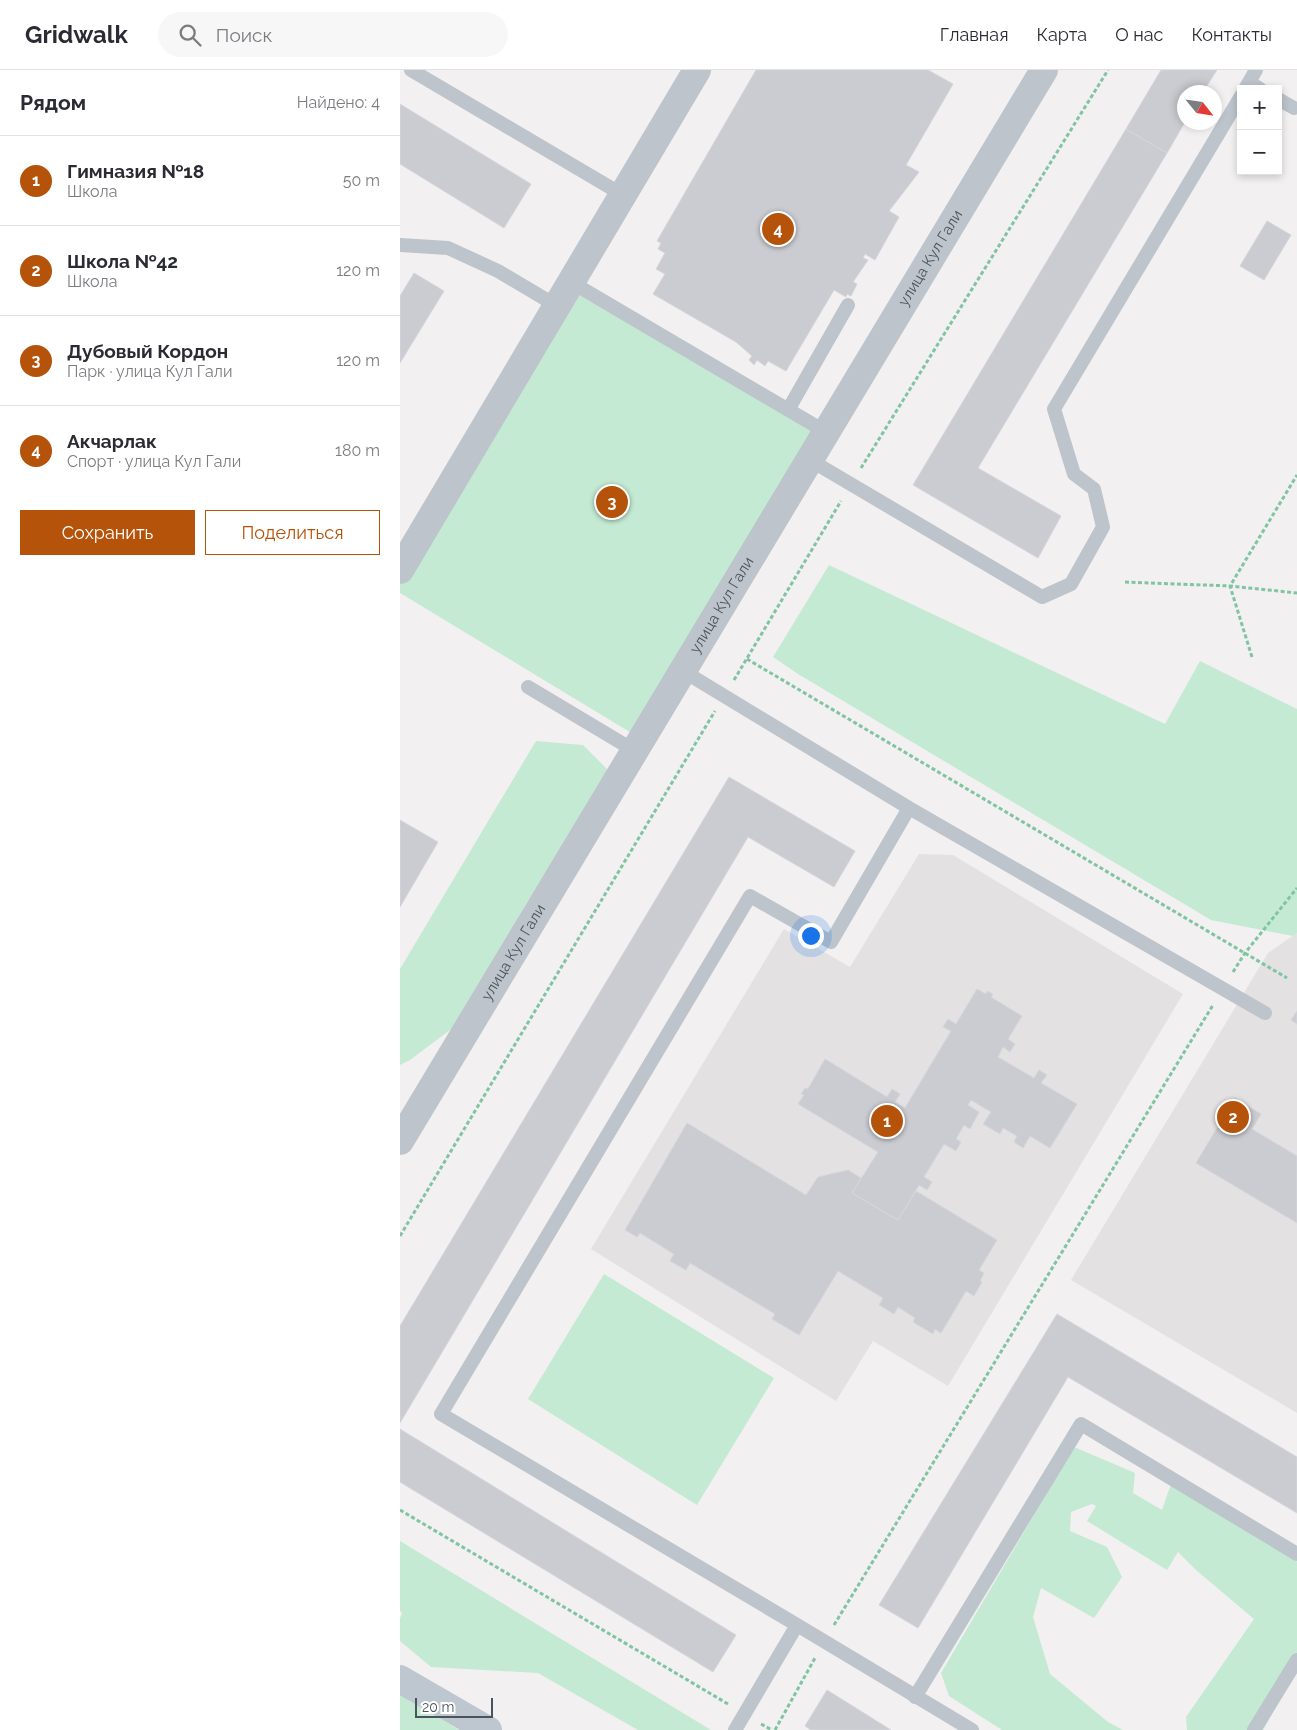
<!DOCTYPE html>
<html lang="ru">
<head>
<meta charset="utf-8">
<style>
	body { margin:0; font-family:Raleway,sans-serif; background:#f7f7f7; color:#2b2b33 }
	.controls { position:absolute; right:15px; top:15px; display:grid; overflow:hidden; border-radius:0px; box-shadow:0 2px 8px #0003 }
	.controls button { width:45px; height:45px; display:grid; place-items:center; padding:0; border:0; border-bottom:1px solid #e1e1e2; background:#fff; color:#2b2b33; font:25px sans-serif }
	.compass { position:absolute; left:777px; top:15px; width:45px; height:45px; border-radius:50%; background:#fff; box-shadow:0 2px 8px #0003; rotate:120deg }
	.scale { position:absolute; left:15px; bottom:12px; width:78px; box-sizing:border-box; padding-left:5px; border:2px solid #4a535b; border-top:0; font-size:14px; line-height:18px; white-space:nowrap; color:#4a535b; -webkit-text-stroke:4px #fff; paint-order:stroke }
	.you { position:absolute; left:410px; top:865px; width:18px; height:18px; margin:-12px; border:4px solid #fff; border-radius:50%; background:#1a73e8; box-shadow:0 0 0 8px #1a73e833 }
	.badge { display:grid; place-items:center; width:32px; height:32px; border-radius:50%; background:#b45309; color:#fff; font-size:16px; font-weight:700 }
	.pin { position:absolute; translate:-50% -50%; border:2px solid #fff; box-shadow:0 1px 5px #0006 }
	.list { margin:0; padding:0; list-style:none }
	h2 { display:flex; justify-content:space-between; align-items:center; height:65px; margin:0; padding:0 20px; font-size:21px }
	h2 small { font-size:16px; font-weight:400; color:#7c7c81 }
	.list li { display:grid; grid-template-columns:32px 1fr auto; gap:15px; align-items:center; box-sizing:border-box; height:90px; padding:0 20px; border-top:1px solid #e1e1e2 }
	.list b { display:block; font-size:19px; white-space:nowrap }
	.list p { margin:0; font-size:16px; white-space:nowrap; color:#7c7c81 }
	.list em { font-size:16px; font-style:normal; color:#7c7c81 }
	.actions { display:flex; gap:10px; padding:15px 20px }
	.actions a { flex:1; padding:11px 0; border:1px solid #b45309; border-radius:0px; text-align:center; font-size:18px; color:#b45309 }
	.actions .main { background:#b45309; color:#fff }
	.icon { flex:none; width:28px; height:28px; fill:none; stroke:currentColor; stroke-width:2; stroke-linecap:round; stroke-linejoin:round }
	.map { position:relative; flex:none; width:897px; height:1660px; overflow:hidden }
	header { display:flex; align-items:center; gap:30px; box-sizing:border-box; height:70px; padding:0 25px; background:#fff; border-bottom:1px solid #e1e1e2 }
	header strong { font-size:24px }
	nav { display:flex; gap:28px; margin-inline-start:auto; font-size:18px }
	.search { width:350px; height:45px; background:#f7f7f7; display:flex; align-items:center; gap:12px; box-sizing:border-box; padding:0 18px; border-radius:28px; color:#7c7c81; font-size:19px }
	main { display:flex }
	aside { flex:1; background:#fff }
	.map>svg:first-child { display:block }
	.education { fill:#e3e1e1 }
	.green { fill:#c4ead3 }
	.building { fill:#cbccd2; stroke:#d5d6da }
	.lines { fill:none; stroke-linecap:round; stroke-linejoin:round }
	.path { stroke:#80c4a2; stroke-width:3; stroke-dasharray:4 2.5; stroke-linecap:butt }
	.lane { stroke:#bdc4cb; stroke-width:14 }
	.street { stroke:#bdc4cb; stroke-width:28 }
	.secondary { stroke:#bec6cf; stroke-width:28 }
	.labels { text-anchor:middle; dominant-baseline:central; stroke-width:4; stroke-linejoin:round; paint-order:stroke }
	.street-label { font-size:15px; fill:#4a535b; stroke:#fff }
</style>
</head>
<body>
<header>
<strong>Gridwalk</strong>
<div class="search"><svg class="icon" aria-label="search" viewBox="0 0 24 24"><circle cx="10" cy="10" r="6"/><path d="M15 15l6 6"/></svg>Поиск</div>
<nav><a>Главная</a><a>Карта</a><a>О нас</a><a>Контакты</a></nav>
</header>
<main>
<aside>
<h2>Рядом<small>Найдено: 4</small></h2>
<ul class="list">
<li><span class="badge">1</span><div><b>Гимназия №18</b><p>Школа</p></div><em>50 m</em></li>
<li><span class="badge">2</span><div><b>Школа №42</b><p>Школа</p></div><em>120 m</em></li>
<li><span class="badge">3</span><div><b>Дубовый Кордон</b><p>Парк · улица Кул Гали</p></div><em>120 m</em></li>
<li><span class="badge">4</span><div><b>Акчарлак</b><p>Спорт · улица Кул Гали</p></div><em>180 m</em></li>
</ul>
<div class="actions"><a class="main">Сохранить</a><a>Поделиться</a></div>
</aside>
<div class="map">
<svg width="897" height="1660" viewBox="0 0 897 1660">
	<rect width="100%" height="100%" fill="#f2f0f0"/>
	<path class="education" d="M 519,784 L 553,785 L 783,924 L 548,1316 L 473,1271 L 436,1331 L 191,1179 L 384,859 L 450,897 Z
		M 897,863 L 897,1343 L 671,1210 L 868,883 Z"/>
	<path class="green" d="M 171,212 L 426,362 L 238,667 L 0,523 L 0,501 Z
		M 429,495 L 765,654 L 800,591 L 897,639 L 897,863 L 893,866 L 811,850 L 398,604 L 373,587 Z
		M 136,671 L 183,675 L 209,701 L 126,834 L 58,954 L 10,990 L 0,995 L 0,899 Z
		M 204,1204 L 374,1308 L 297,1435 L 128,1329 Z
		M 674,1377 L 735,1403 L 733,1423 L 762,1440 L 772,1411 L 894,1487 L 897,1492 L 897,1593 L 890,1612 L 863,1660 L 787,1660 L 786,1647 L 854,1549 L 796,1500 L 778,1482 L 767,1500 L 687,1451 L 696,1436 L 692,1434 L 671,1442 L 670,1461 L 707,1477 L 722,1507 L 694,1548 L 641,1518 L 633,1547 L 650,1604 L 708,1652 L 723,1660 L 602,1660 L 549,1626 L 541,1603 Z
		M 0,1471 L 311,1660 L 238,1660 L 138,1603 L 31,1597 L 0,1571 L 0,1549 L 2,1543 L 0,1541 Z
		M 0,1624 L 59,1660 L 0,1660 Z"/>
	<path class="building" d="M 356,0 L 528,0 L 553,14 L 506,95 L 519,102 L 489,141 L 499,147 L 475,190 L 465,184 L 463,188 L 468,190 L 453,212 L 457,214 L 451,226 L 447,224 L 446,227 L 434,220 L 386,301 L 368,291 L 365,296 L 357,290 L 354,295 L 349,290 L 352,286 L 336,272 L 253,224 L 265,204 L 256,199 L 265,183 L 258,179 L 261,173 L 257,171 Z
		M 761,0 L 817,0 L 803,22 L 784,22 L 785,52 L 767,83 L 726,59 Z
		M 0,34 L 131,114 L 104,158 L 0,94 Z
		M 726,59 L 767,83 L 578,398 L 661,446 L 638,488 L 513,415 Z
		M 867,151 L 891,165 L 864,210 L 840,196 Z
		M 14,203 L 44,221 L 0,293 L 0,226 Z
		M 329,707 L 455,781 L 434,817 L 348,767 L 0,1353 L 0,1256 Z
		M 0,750 L 38,772 L 0,837 Z
		M 577,919 L 586,924 L 587,921 L 593,924 L 591,927 L 622,946 L 608,969 L 615,974 L 610,982 L 603,977 L 598,987 L 634,1008 L 639,1000 L 647,1005 L 641,1013 L 677,1034 L 650,1078 L 630,1066 L 623,1078 L 614,1072 L 617,1066 L 603,1058 L 600,1064 L 583,1054 L 591,1042 L 571,1030 L 568,1035 L 579,1042 L 570,1059 L 564,1055 L 556,1069 L 561,1072 L 556,1081 L 544,1074 L 524,1107 L 532,1112 L 527,1120 L 519,1115 L 498,1150 L 452,1123 L 478,1082 L 398,1034 L 404,1025 L 401,1024 L 405,1018 L 408,1019 L 425,989 L 487,1027 L 492,1019 L 500,1024 L 495,1032 L 505,1038 L 551,961 L 543,957 L 548,949 L 556,954 Z
		M 897,941 L 897,954 L 891,950 Z
		M 835,1028 L 861,1044 L 852,1059 L 897,1086 L 897,1153 L 796,1093 Z
		M 287,1053 L 406,1125 L 418,1107 L 448,1100 L 461,1108 L 452,1123 L 498,1150 L 516,1121 L 597,1170 L 579,1200 L 584,1203 L 580,1211 L 582,1212 L 574,1226 L 566,1221 L 541,1263 L 535,1259 L 533,1264 L 513,1252 L 515,1248 L 498,1237 L 494,1244 L 479,1235 L 483,1228 L 438,1201 L 399,1265 L 372,1249 L 375,1244 L 290,1193 L 286,1200 L 270,1191 L 274,1184 L 240,1163 L 237,1167 L 225,1160 Z
		M 657,1244 L 897,1387 L 897,1443 L 668,1307 L 518,1558 L 479,1535 Z
		M 0,1359 L 336,1565 L 313,1602 L 0,1412 Z
		M 427,1620 L 491,1660 L 411,1660 L 405,1656 Z"/>
	<g class="lines">
		<path class="path" d="M 461,398 L 708,0
			M 725,512 L 830,516 L 897,523
			M 852,587 L 830,516 L 897,405
			M 347,589 L 887,908
			M 334,610 L 441,431
			M 833,902 L 845,883 L 897,818
			M 0,1166 L 315,641
			M 0,1440 L 328,1634
			M 434,1555 L 813,935
			M 361,1654 L 372,1660
			M 375,1660 L 415,1588"/>
		<path class="lane" d="M 11,0 L 223,125
			M 849,12 L 860,19
			M 845,19 L 856,0
			M 878,29 L 894,38
			M 0,175 L 48,178 L 98,201 L 157,236
			M 171,212 L 426,362
			M 388,340 L 448,235
			M 410,390 L 642,527 L 671,514 L 703,457 L 694,419 L 674,404 L 654,339 L 841,26
			M 283,601 L 509,738 L 431,872 L 350,826 L 41,1344 L 397,1555
			M 128,617 L 235,681
			M 509,738 L 865,943
			M 515,1627 L 681,1354 L 897,1484
			M 335,1660 L 397,1555 L 572,1660
			M 854,1660 L 897,1590"/>
		<g class="street">
			<path d="M 0,500 L 297,0"/>
			<path id="s1" d="M 0,1071 C 215,714 428,356 644,0"/>
		</g>
		<path class="secondary" d="M 0,1609 L 88,1660"/>
	</g>
	<g class="labels">
		<g class="street-label">
			<text stroke="none"><textPath href="#s1" startOffset="1030">улица Кул Гали</textPath></text>
			<text stroke="none"><textPath href="#s1" startOffset="625">улица Кул Гали</textPath></text>
			<text stroke="none"><textPath href="#s1" startOffset="220">улица Кул Гали</textPath></text>
		</g>
	</g>
</svg>
<div class="controls">
<button>+</button>
<button>−</button>
</div>
<svg class="compass" viewBox="-18 -18 36 36"><path d="M0-13l5 13h-10z" fill="#e53935"/><path d="M0 13l5-13h-10z" fill="#7c7c81"/></svg>
<div class="scale">20 m</div>
<div class="you"></div>
<div class="pin badge" style="left:487px;top:1051px">1</div>
<div class="pin badge" style="left:833px;top:1047px">2</div>
<div class="pin badge" style="left:212px;top:432px">3</div>
<div class="pin badge" style="left:378px;top:159px">4</div>
</div>
</main>
</body>
</html>
